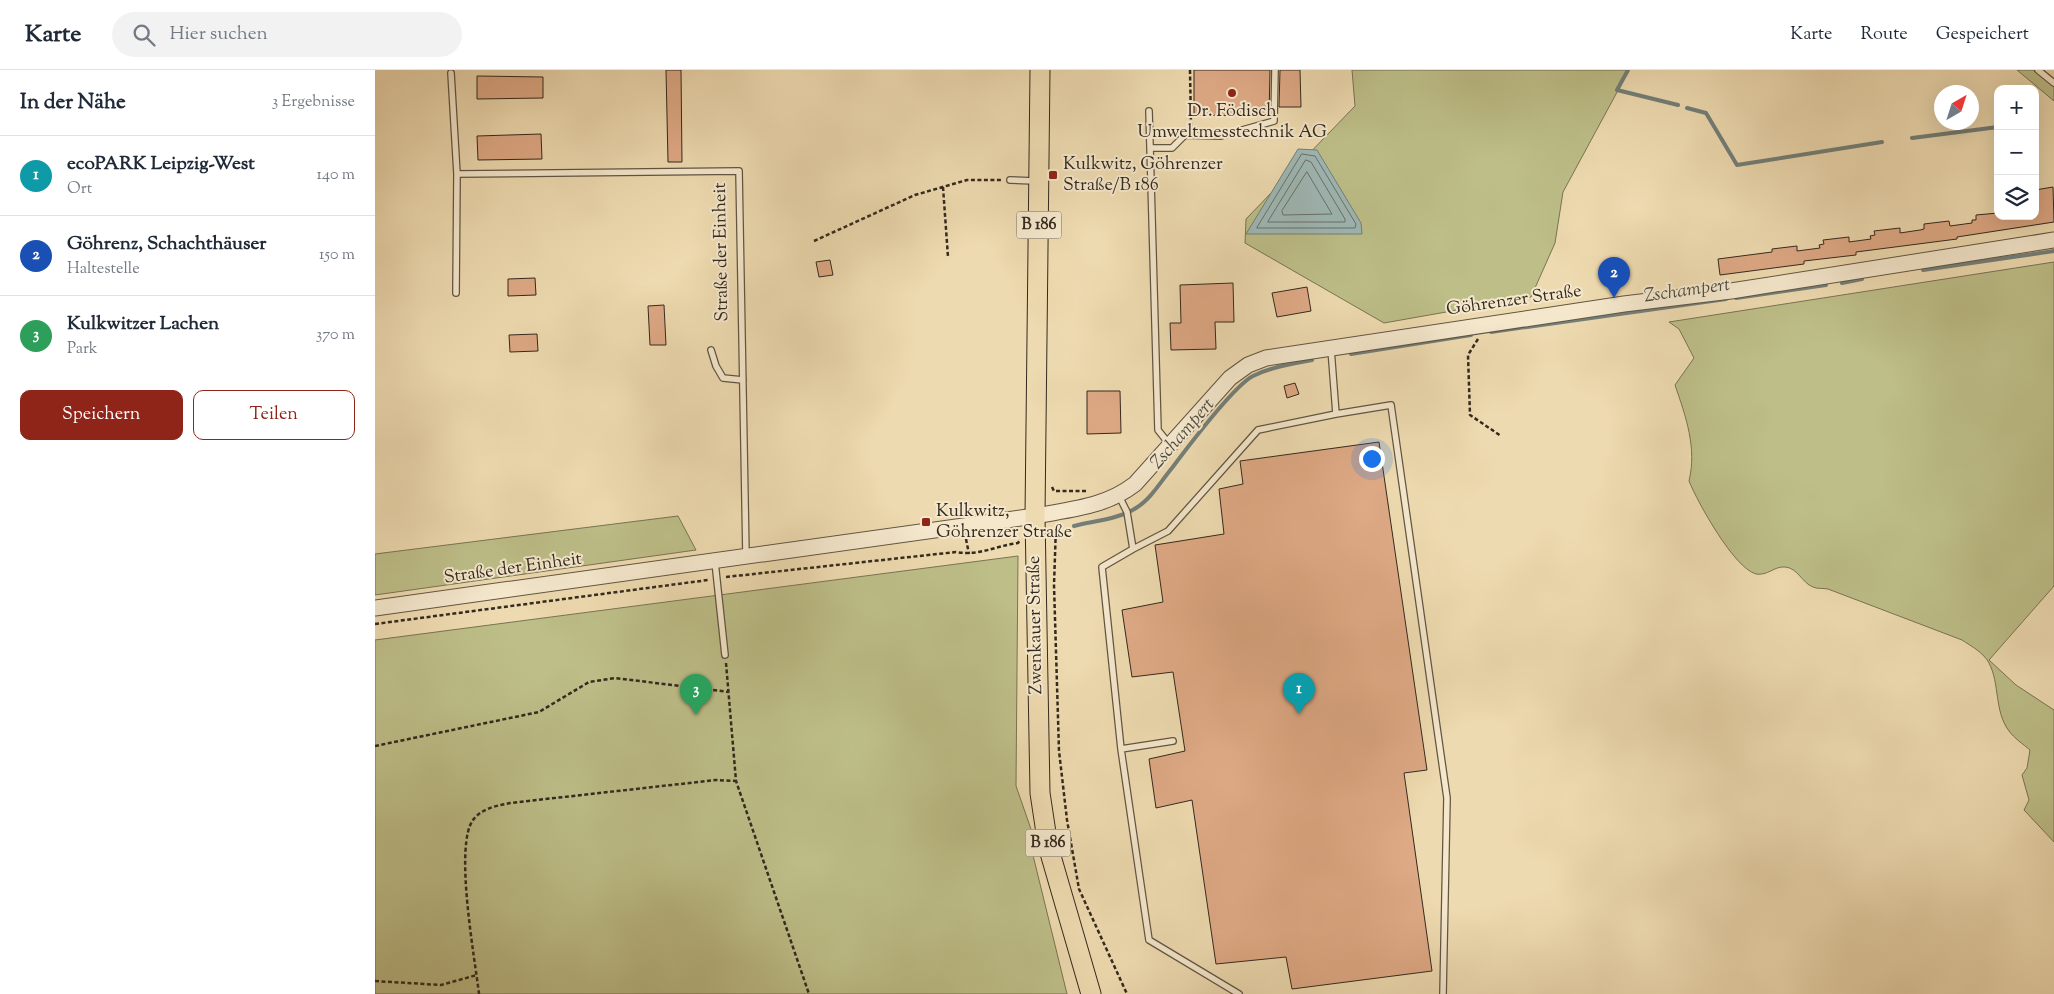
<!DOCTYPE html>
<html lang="de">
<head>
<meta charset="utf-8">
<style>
	body { margin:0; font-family:"Sorts Mill Goudy",serif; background:#f2f2f3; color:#1f2937 }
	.controls { position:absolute; right:15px; top:15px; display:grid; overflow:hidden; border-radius:10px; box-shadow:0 5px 20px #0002 }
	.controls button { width:45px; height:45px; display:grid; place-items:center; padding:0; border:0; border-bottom:1px solid #e0e1e3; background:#fff; color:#1f2937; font:25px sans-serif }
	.compass { position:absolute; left:1559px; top:15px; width:45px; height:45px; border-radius:50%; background:#fff; box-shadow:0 5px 20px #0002; rotate:39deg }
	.you { position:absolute; left:996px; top:388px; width:18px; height:18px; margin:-12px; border:4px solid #fff; border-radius:50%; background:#1a73e8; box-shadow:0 0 0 8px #1a73e833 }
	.badge { display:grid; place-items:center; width:32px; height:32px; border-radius:50%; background:#8f2418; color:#fff; font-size:16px; font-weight:700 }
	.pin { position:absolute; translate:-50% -41px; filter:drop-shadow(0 1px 2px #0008) }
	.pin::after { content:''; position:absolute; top:26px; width:18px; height:15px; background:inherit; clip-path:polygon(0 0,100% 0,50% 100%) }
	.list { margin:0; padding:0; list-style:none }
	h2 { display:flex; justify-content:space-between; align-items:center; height:65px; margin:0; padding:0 20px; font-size:21px }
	h2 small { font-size:16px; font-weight:400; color:#747a83 }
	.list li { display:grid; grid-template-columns:32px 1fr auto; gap:15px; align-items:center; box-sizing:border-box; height:80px; padding:0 20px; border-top:1px solid #e0e1e3 }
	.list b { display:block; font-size:19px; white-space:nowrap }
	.list p { margin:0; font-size:16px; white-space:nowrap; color:#747a83 }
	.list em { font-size:16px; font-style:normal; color:#747a83 }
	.actions { display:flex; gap:10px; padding:15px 20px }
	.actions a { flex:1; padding:11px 0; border:1px solid #8f2418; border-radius:10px; text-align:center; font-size:18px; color:#8f2418 }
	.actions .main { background:#8f2418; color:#fff }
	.icon { flex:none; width:28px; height:28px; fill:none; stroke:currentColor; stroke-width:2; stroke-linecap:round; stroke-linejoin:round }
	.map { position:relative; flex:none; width:1679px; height:924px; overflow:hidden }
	header { display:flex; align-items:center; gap:30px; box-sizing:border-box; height:70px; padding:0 25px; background:#fff; border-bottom:1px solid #e0e1e3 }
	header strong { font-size:24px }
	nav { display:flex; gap:28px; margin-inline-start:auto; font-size:18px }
	.search { width:350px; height:45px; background:#f2f2f3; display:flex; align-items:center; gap:12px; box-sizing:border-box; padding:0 18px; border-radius:28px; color:#747a83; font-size:19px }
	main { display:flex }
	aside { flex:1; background:#fff }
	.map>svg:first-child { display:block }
	.green { fill:#bdbe88; stroke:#787453 }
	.water { fill:#9eb8b6; stroke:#737f79 }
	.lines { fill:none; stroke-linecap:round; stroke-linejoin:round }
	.shore { stroke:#68706a; stroke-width:1 }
	.stream { stroke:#737f79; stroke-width:4 }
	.building { fill:#dea985; stroke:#33291e }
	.service-casing { stroke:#625542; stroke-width:8 }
	.tertiary-casing { stroke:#625542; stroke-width:17 }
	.primary-casing { stroke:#33291e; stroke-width:21 }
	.path { stroke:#33291e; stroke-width:2.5; stroke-dasharray:4 2.5; stroke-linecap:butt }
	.service { stroke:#f4e7cc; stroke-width:5.5 }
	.tertiary { stroke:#f4e7cc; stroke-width:15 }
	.primary { stroke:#eedab0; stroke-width:19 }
	.poi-dot { fill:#8f2418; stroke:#f4e7cc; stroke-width:2 }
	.labels { text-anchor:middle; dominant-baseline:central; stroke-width:4; stroke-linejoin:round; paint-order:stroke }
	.shield { fill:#f4e7cc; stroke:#6d6252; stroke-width:1 }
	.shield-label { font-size:16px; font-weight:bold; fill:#33291e }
	.poi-label { font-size:18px; fill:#33291e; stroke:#f4e7cc; text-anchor:start }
	.street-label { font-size:18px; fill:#33291e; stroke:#f4e7cc }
	.water-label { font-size:19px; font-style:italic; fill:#4e4d44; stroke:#f4e7cc }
</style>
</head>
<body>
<header>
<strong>Karte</strong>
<div class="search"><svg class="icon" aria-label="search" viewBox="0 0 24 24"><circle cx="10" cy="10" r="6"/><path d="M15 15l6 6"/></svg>Hier suchen</div>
<nav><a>Karte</a><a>Route</a><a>Gespeichert</a></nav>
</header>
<main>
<aside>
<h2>In der Nähe<small>3 Ergebnisse</small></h2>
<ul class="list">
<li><span class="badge" style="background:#0f9aa8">1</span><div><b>ecoPARK Leipzig-West</b><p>Ort</p></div><em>140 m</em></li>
<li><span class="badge" style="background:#1a4fb4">2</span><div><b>Göhrenz, Schachthäuser</b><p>Haltestelle</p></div><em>150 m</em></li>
<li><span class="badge" style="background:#2e9e5b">3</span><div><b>Kulkwitzer Lachen</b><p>Park</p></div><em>370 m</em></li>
</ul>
<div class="actions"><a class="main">Speichern</a><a>Teilen</a></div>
</aside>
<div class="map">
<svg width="1679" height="924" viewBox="0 0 1679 924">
	<rect width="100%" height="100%" fill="#eedab0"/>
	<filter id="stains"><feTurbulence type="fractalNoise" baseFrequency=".004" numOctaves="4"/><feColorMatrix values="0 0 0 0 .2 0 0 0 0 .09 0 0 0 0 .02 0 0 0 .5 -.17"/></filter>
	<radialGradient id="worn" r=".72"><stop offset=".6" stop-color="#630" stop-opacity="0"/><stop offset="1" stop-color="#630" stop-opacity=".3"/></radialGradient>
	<path class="green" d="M 977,0 L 1254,0 L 1188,122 L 1180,173 L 1156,227 L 1009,253 L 870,173 L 871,149 L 980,36 Z
		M 1642,0 L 1668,0 L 1679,9 L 1679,31 Z
		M 1679,192 L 1679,516 L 1614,590 L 1641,615 L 1679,640 L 1679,772 L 1649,740 L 1654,730 L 1647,705 L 1652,698 L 1655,680 C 1648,674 1639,668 1634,661 C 1619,641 1625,614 1614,593 C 1609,583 1596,576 1587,570 L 1453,519 C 1448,518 1442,519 1438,517 C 1427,513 1423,498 1410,497 C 1399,496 1393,506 1381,504 C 1359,498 1323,433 1314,411 C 1322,378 1311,347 1300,315 L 1319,288 L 1304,259 L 1294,252 Z
		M 303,446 L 321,480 L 0,525 L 0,484 Z
		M 643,486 L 641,716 L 657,762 L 654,769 L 692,924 L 0,924 L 0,570 Z"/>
	<path class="water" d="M 923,79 L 942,80 L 986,153 L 987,164 L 871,164 Z"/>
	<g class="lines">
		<path class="shore" d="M 927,84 L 940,86 L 981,154 L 980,158 L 882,158 Z
			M 931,90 L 936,92 L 970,149 L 970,152 L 893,152 Z
			M 932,102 L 957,144 L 908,145 L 907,141 Z"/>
		<path class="stream" d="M 1253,0 L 1242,20 L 1303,35
			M 1312,38 L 1331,43 L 1362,95 L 1507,72
			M 1537,68 L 1623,57
			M 1548,200 L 1679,181
			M 1467,213 L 1487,209
			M 1361,228 L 1451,215
			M 1116,262 L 1351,229
			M 976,284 L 1096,265
			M 699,456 C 719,451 744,449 761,438 C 776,429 786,411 797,398 C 812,378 859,316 878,306 C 896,297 917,294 937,290"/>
	</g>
	<path class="building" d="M 291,0 L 306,0 L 307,92 L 293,92 Z
		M 819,0 L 895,0 L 894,46 L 819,45 Z
		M 905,0 L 925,0 L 926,37 L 904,37 Z
		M 102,6 L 168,7 L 168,28 L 102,29 Z
		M 166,64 L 167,89 L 103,90 L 102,66 Z
		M 1678,117 L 1679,152 L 1582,167 L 1582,169 L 1481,182 L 1481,185 L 1429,191 L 1429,194 L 1345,205 L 1343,189 L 1397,182 L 1397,179 L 1422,176 L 1422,181 L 1445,178 L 1444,175 L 1449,174 L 1448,170 L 1474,167 L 1474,172 L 1496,169 L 1495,166 L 1500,165 L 1499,161 L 1525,158 L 1525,163 L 1545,160 L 1549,159 L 1549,154 L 1574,151 L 1575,156 L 1597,153 L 1597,150 L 1601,150 L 1601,145 L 1623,143 L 1623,146 L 1660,146 L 1660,120 Z
		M 455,190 L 458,205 L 444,207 L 441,192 Z
		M 160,208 L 161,225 L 133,226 L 133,209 Z
		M 858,213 L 859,252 L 840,252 L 841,279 L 796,280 L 795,253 L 806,253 L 805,215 Z
		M 932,217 L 936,241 L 902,247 L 897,223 Z
		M 289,235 L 291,275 L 275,275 L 273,236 Z
		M 162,264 L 163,281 L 135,282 L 134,265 Z
		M 920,313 L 924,324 L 912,328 L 909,316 Z
		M 712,321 L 745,321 L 746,363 L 712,364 Z
		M 1004,372 L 1052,700 L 1029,703 L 1057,901 L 917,919 L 911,887 L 841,894 L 817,730 L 781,738 L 774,689 L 810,681 L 798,602 L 757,607 L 747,540 L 788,532 L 780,475 L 849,464 L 844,419 L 868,414 L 865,391 Z"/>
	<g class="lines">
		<defs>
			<path id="service" d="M 1663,0 L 1679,13
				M 76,3 L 82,104 L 81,223
				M 774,41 L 783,360 L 795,375
				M 775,78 L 797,78 L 810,65 L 846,66 L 899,51 L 900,0
				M 82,104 L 364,101 L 371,485
				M 635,110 L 660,111
				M 956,279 L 961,344 L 1016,335 L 1072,728 L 1068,924
				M 336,280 L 341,296 L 348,308 L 368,310
				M 744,426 L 752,442 L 758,479 L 727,497 L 746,679 L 798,671
				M 758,479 L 793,461 L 883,360 L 961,344
				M 340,492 L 350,585
				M 746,679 L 774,870 L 864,924"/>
			<path id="tertiary" d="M 0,538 L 660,446 C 697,439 730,437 760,414 L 855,308 L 873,295 L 891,288 L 1249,234 L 1356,221 L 1679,170"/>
			<path id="primary" d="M 665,0 L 660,446 L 665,723 L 673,776 L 716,924"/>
		</defs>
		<use href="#service" class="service-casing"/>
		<use href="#tertiary" class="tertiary-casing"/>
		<use href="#primary" class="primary-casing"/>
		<path class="path" d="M 815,0 L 816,56
			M 568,117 L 573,187
			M 439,171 L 540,125 L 592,110 L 628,110
			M 1103,269 L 1093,285 L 1095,345 L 1126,366
			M 677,417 L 679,421 L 711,421
			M 681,456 L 679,515 L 684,681 L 692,750 L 704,819 L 752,924
			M 591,469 L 594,484
			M 351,507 L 581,482 C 605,486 620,476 643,473 L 645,470
			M 0,554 L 333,510
			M 351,593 L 361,711 L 434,924
			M 0,676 L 164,642 L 214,612 L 240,608 L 354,622
			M 0,911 L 66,915 L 102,905
			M 104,924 C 100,889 79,776 98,750 C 107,738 121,736 135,733 L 341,710 L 361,711"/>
		<use href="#service" class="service"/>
		<use href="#tertiary" class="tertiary"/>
		<use href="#primary" class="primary"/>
	</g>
	<g class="poi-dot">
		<circle cx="857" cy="23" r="5"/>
		<rect x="673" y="100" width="10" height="10" rx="2.5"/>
		<rect x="546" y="447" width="10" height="10" rx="2.5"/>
	</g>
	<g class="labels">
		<g class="shield">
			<rect x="641.5" y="141.5" width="45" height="27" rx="4"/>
			<rect x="650.5" y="759.5" width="45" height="27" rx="4"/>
		</g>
		<g class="shield-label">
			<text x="664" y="155">B 186</text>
			<text x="673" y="773">B 186</text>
		</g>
		<g class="poi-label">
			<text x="857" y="42" text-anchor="middle">Dr. Födisch<tspan x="857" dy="21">Umweltmesstechnik AG</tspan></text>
			<text x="688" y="95">Kulkwitz, Göhrenzer<tspan x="688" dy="21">Straße/B 186</tspan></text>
			<text x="561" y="442">Kulkwitz,<tspan x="561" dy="21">Göhrenzer Straße</tspan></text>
		</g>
		<g class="street-label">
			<text transform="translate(347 182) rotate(-91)">Straße der Einheit</text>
			<text transform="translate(1139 231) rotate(-8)">Göhrenzer Straße</text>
			<text transform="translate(138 499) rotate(-8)">Straße der Einheit</text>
			<text transform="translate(661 555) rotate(-91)">Zwenkauer Straße</text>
		</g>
		<g class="water-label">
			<text transform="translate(1312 221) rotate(-8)">Zschampert</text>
			<text transform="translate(808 364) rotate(-49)">Zschampert</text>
		</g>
	</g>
	<rect width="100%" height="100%" filter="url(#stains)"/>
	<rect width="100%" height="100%" fill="url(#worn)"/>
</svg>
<div class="controls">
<button>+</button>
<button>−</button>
<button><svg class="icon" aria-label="layers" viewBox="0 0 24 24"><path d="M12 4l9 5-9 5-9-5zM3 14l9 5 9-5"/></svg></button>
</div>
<svg class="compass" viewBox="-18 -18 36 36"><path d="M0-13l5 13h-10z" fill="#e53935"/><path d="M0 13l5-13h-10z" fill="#747a83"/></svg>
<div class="you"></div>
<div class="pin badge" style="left:924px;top:644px;background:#0f9aa8">1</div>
<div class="pin badge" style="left:1239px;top:228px;background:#1a4fb4">2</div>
<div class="pin badge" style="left:321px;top:645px;background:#2e9e5b">3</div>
</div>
</main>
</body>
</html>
